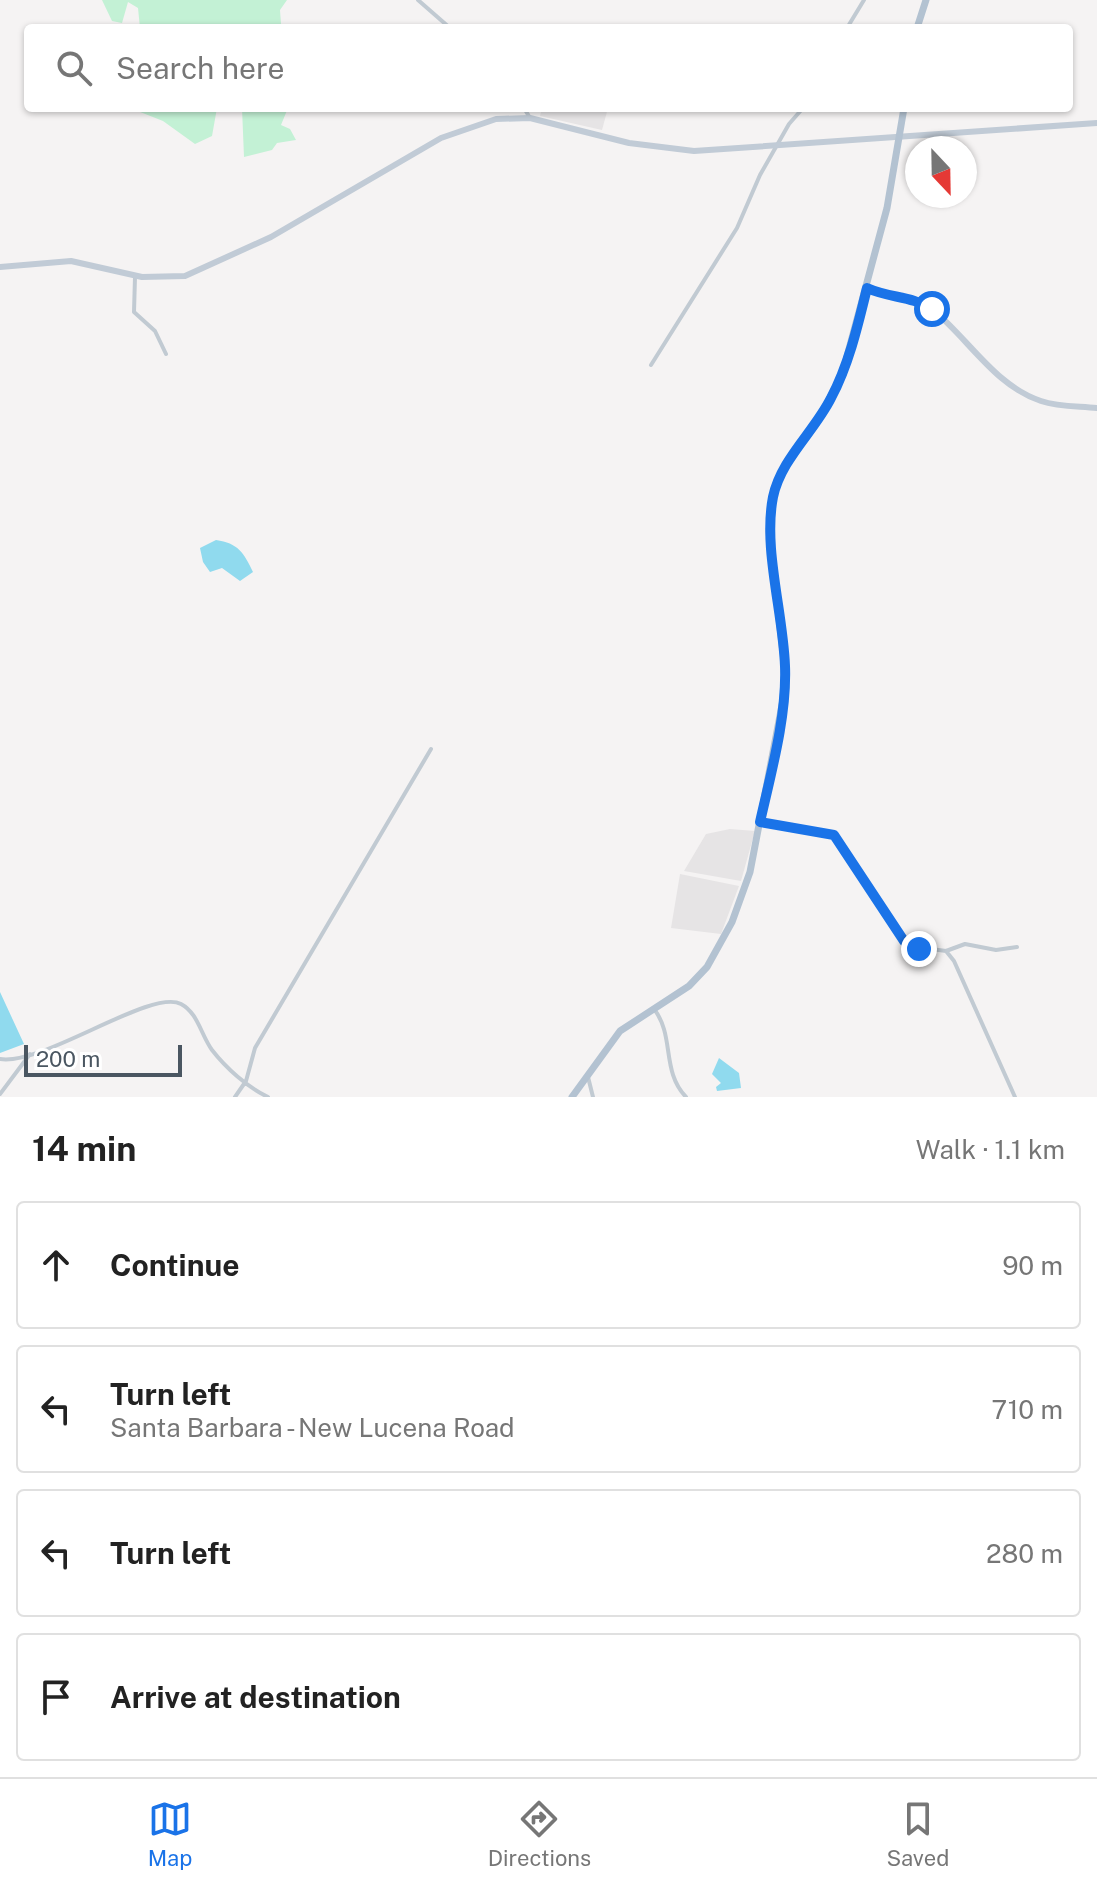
<!DOCTYPE html>
<html lang="en">
<head>
<meta charset="utf-8">
<style>
	body { margin:0; font-family:"Public Sans",sans-serif; background:#f6f6f6; color:#222 }
	.compass { position:absolute; left:905px; top:136px; width:72px; height:72px; border-radius:50%; background:#fff; box-shadow:0 2px 6px #0004; rotate:158deg }
	.scale { position:absolute; left:24px; bottom:20px; width:158px; box-sizing:border-box; padding-left:8px; border:4px solid #4a5661; border-top:0; font-size:22px; line-height:28px; white-space:nowrap; color:#4a5661; -webkit-text-stroke:6px #fff; paint-order:stroke }
	.stop { position:absolute; width:24px; height:24px; margin:-18px; border:6px solid #1a73e8; border-radius:50%; background:#fff }
	.stop.end { background:#1a73e8; border-color:#fff; box-shadow:0 2px 8px #0008 }
	.list { margin:0; padding:0; list-style:none }
	h2 { display:flex; justify-content:space-between; align-items:center; height:104px; margin:0; padding:0 32px; font-size:34px }
	h2 small { font-size:26px; font-weight:400; color:#767676 }
	.list li { display:grid; grid-template-columns:52px 1fr auto; gap:24px; align-items:center; box-sizing:border-box; height:128px; margin:0 16px 16px; padding:0 16px; border:2px solid #e0e0e0; border-radius:8px }
	.list b { display:block; font-size:30px; white-space:nowrap }
	.list p { margin:0; font-size:26px; white-space:nowrap; color:#767676 }
	.list em { font-size:26px; font-style:normal; color:#767676 }
	.icon { flex:none; width:44px; height:44px; fill:none; stroke:currentColor; stroke-width:2; stroke-linecap:round; stroke-linejoin:round }
	.map { position:relative; flex:none; width:1097px; height:1097px; overflow:hidden }
	.search { position:absolute; background:#fff; box-shadow:0 2px 6px #0004; left:24px; right:24px; top:24px; height:88px; display:flex; align-items:center; gap:20px; box-sizing:border-box; padding:0 28px; border-radius:8px; color:#767676; font-size:30px }
	.sheet { height:680px; background:#fff }
	nav { display:flex; justify-content:space-around; align-items:center; box-sizing:border-box; height:112px; border-top:2px solid #e0e0e0; background:#fff; font-size:22px; color:#767676 }
	nav a { display:grid; justify-items:center; gap:4px }
	nav .on { color:#1a73e8 }
	.map>svg:first-child { display:block }
	.education { fill:#e6e4e5 }
	.green { fill:#c3f1d5 }
	.water { fill:#90daee }
	.lines { fill:none; stroke-linecap:round; stroke-linejoin:round }
	.street { stroke:#c1cad2; stroke-width:4 }
	.secondary { stroke:#c1cbd6; stroke-width:6 }
	.primary { stroke:#b3c2d1; stroke-width:7 }
	.route { stroke:#1a73e8; stroke-width:10 }
</style>
</head>
<body>
<div class="map">
<svg width="1097" height="1097" viewBox="0 0 1097 1097">
	<rect width="100%" height="100%" fill="#f5f3f3"/>
	<path class="education" d="M 542,108 L 608,108 L 602,130 L 540,116 Z
		M 730,829 L 755,831 L 741,881 L 684,871 L 706,834 Z
		M 680,874 L 739,886 L 721,934 L 671,928 Z"/>
	<path class="green" d="M 102,0 L 287,0 L 280,10 L 281,24 L 289,28 L 140,28 L 138,8 L 128,2 L 122,23 L 112,21 Z
		M 130,108 L 217,108 L 212,136 L 195,144 L 163,121 Z
		M 242,108 L 288,108 L 281,125 L 290,129 L 296,140 L 277,143 L 272,150 L 244,157 Z"/>
	<path class="water" d="M 216,540 C 238,543 244,553 253,572 L 240,581 L 222,568 L 210,572 L 203,562 L 200,548 Z
		M 0,992 L 24,1044 L 0,1053 Z
		M 719,1058 L 739,1073 L 741,1088 L 717,1091 L 716,1087 L 721,1083 L 712,1074 Z"/>
	<g class="lines">
		<path class="street" d="M 418,0 L 450,28
			M 847,28 L 864,0
			M 524,108 L 530,118
			M 135,277 L 134,312 L 155,331 L 166,354
			M 651,365 L 737,228 L 760,175 L 789,124 L 803,108
			M 760,822 L 834,835 L 909,946 L 946,951 L 965,944 L 996,950 L 1017,947
			M 946,951 L 954,961 L 1015,1097
			M 654,1009 C 675,1036 661,1071 686,1097
			M 0,1059 C 43,1066 151,988 181,1004 C 198,1013 201,1035 212,1050 C 226,1068 247,1087 268,1097
			M 588,1077 L 593,1097
			M 0,1094 L 30,1054
			M 235,1097 L 246,1081 L 255,1048 L 431,749"/>
		<path class="secondary" d="M 0,267 L 71,261 L 142,277 L 185,276 L 271,237 L 441,138 L 496,119 L 530,118 L 629,143 L 694,151 L 1097,123
			M 867,288 C 888,297 914,294 932,309 C 968,338 995,386 1041,401 C 1059,407 1078,406 1097,408"/>
		<path class="primary" d="M 917,28 L 926,0
			M 572,1097 L 620,1031 L 689,986 L 707,967 L 732,922 L 750,872 L 783,700 L 785,670 L 769,532 L 774,494 L 784,467 L 815,426 L 842,375 L 887,208 L 904,108"/>
	</g>
	<g class="lines">
		<path class="route" d="M 919,949 L 904,941 L 834,835 L 760,822 C 771,773 787,716 785,666 C 783,612 763,548 773,497 C 781,459 814,432 831,398 C 849,364 858,325 867,288 C 889,298 912,296 932,309"/>
	</g>
</svg>
<svg class="compass" viewBox="-18 -18 36 36"><path d="M0-13l5 13h-10z" fill="#e53935"/><path d="M0 13l5-13h-10z" fill="#767676"/></svg>
<div class="scale">200 m</div>
<div class="stop" style="left:932px;top:309px"></div>
<div class="stop end" style="left:919px;top:949px"></div>
<div class="search"><svg class="icon" aria-label="search" viewBox="0 0 24 24"><circle cx="10" cy="10" r="6"/><path d="M15 15l6 6"/></svg>Search here</div>
</div>
<section class="sheet">
<h2>14 min<small>Walk · 1.1 km</small></h2>
<ul class="list">
<li><svg class="icon" aria-label="ahead" viewBox="0 0 24 24"><path d="M12 20V5M6 11l6-6 6 6"/></svg><div><b>Continue</b></div><em>90 m</em></li>
<li><svg class="icon" aria-label="left" viewBox="0 0 24 24"><path d="M17 20v-9H6M10 6l-5 5 5 5"/></svg><div><b>Turn left</b><p>Santa Barbara - New Lucena Road</p></div><em>710 m</em></li>
<li><svg class="icon" aria-label="left" viewBox="0 0 24 24"><path d="M17 20v-9H6M10 6l-5 5 5 5"/></svg><div><b>Turn left</b></div><em>280 m</em></li>
<li><svg class="icon" aria-label="arrive" viewBox="0 0 24 24"><path d="M6 21V4h12l-3 4 3 4H6"/></svg><div><b>Arrive at destination</b></div></li>
</ul>
</section>
<nav>
<a class="on"><svg class="icon" aria-label="map" viewBox="0 0 24 24"><path d="M3 6l6-2 6 2 6-2v14l-6 2-6-2-6 2zM9 4v14M15 6v14"/></svg>Map</a>
<a><svg class="icon" aria-label="directions" viewBox="0 0 24 24"><path d="M12 3l9 9-9 9-9-9zM9 14v-3h6M13 9l2 2-2 2"/></svg>Directions</a>
<a><svg class="icon" aria-label="saved" viewBox="0 0 24 24"><path d="M7 4h10v16l-5-4-5 4z"/></svg>Saved</a>
</nav>
</body>
</html>
